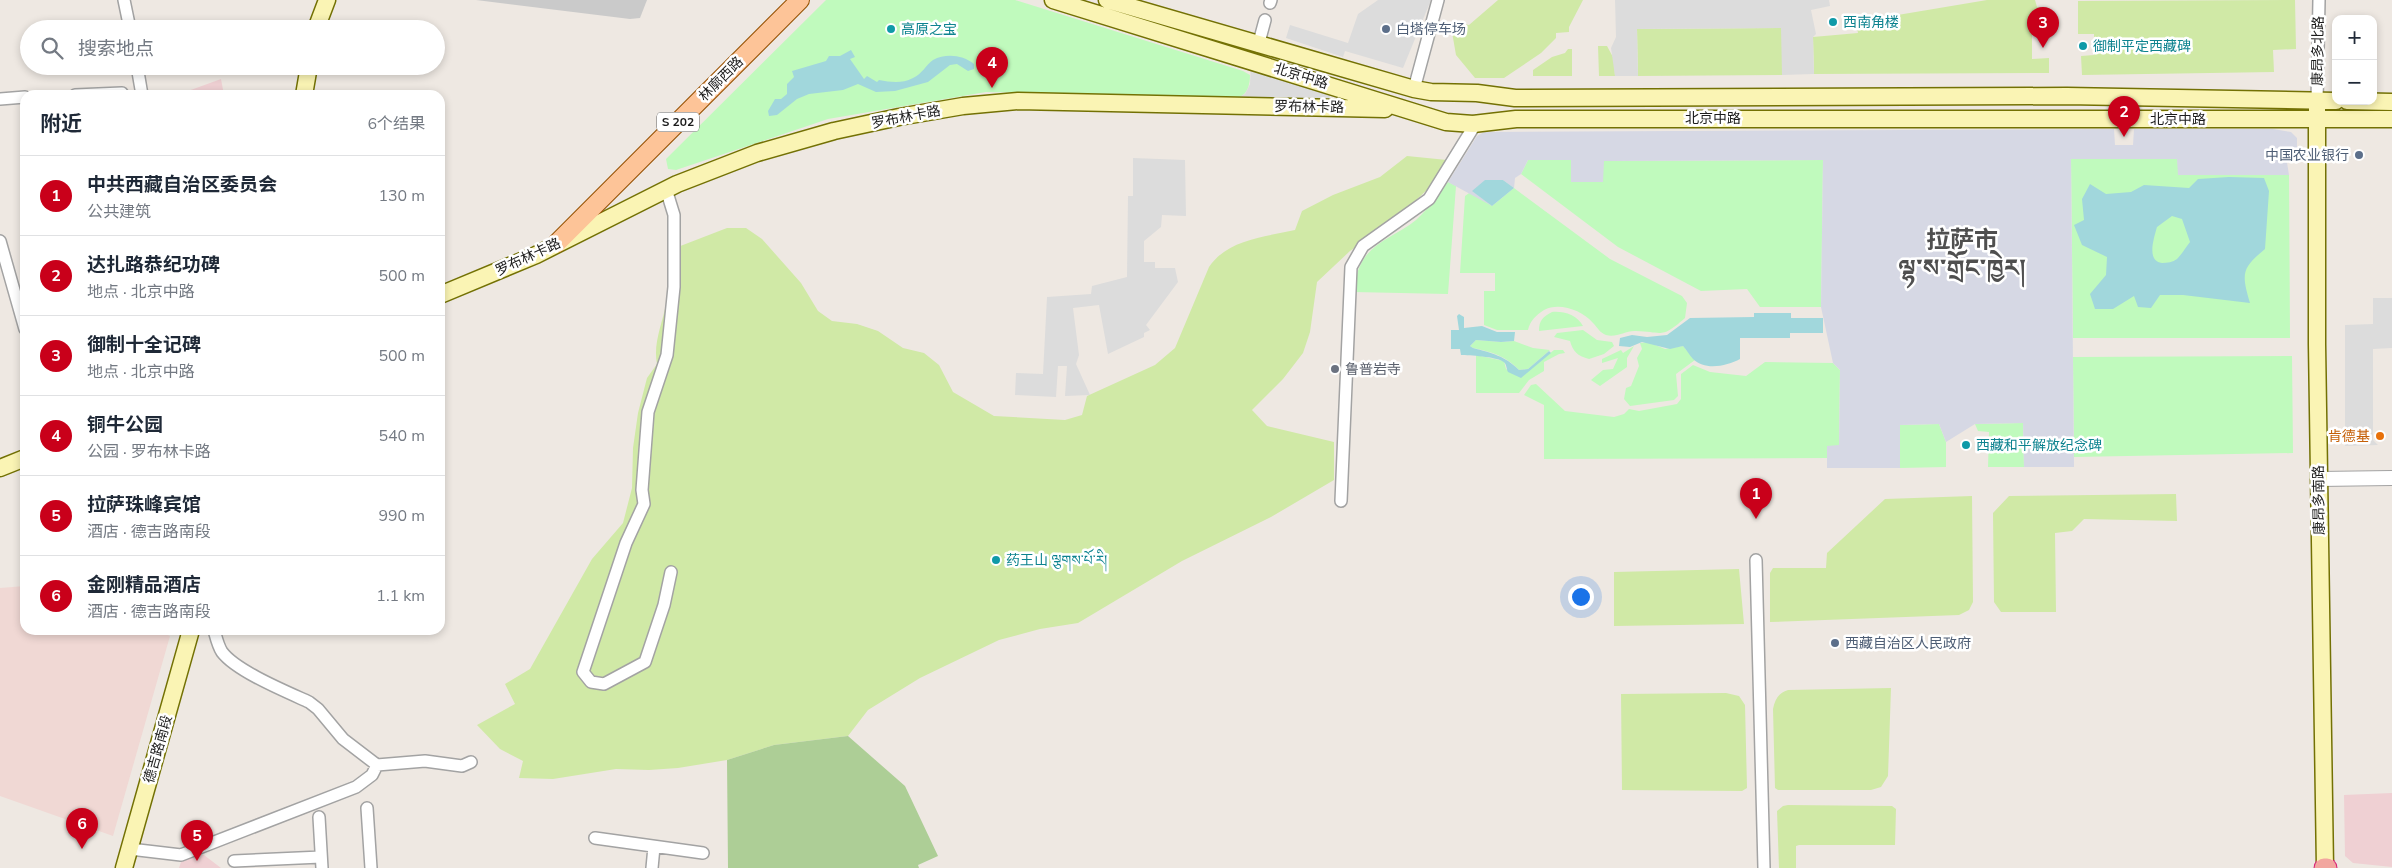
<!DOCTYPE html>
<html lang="zh">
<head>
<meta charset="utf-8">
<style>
	body { margin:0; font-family:"Nunito Sans","Noto Sans SC","Noto Serif Tibetan",sans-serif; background:#f2f2f3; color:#1f2937 }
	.controls { position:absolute; right:15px; top:15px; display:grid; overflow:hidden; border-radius:10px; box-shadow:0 2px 8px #0003 }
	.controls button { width:45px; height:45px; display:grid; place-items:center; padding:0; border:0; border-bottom:1px solid #e0e1e3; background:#fff; color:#1f2937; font:25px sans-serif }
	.you { position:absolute; left:1580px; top:596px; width:18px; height:18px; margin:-12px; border:4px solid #fff; border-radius:50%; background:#1a73e8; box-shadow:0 0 0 8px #1a73e833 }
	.badge { display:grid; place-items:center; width:32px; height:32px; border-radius:50%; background:#c9001a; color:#fff; font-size:16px; font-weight:700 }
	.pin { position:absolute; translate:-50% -41px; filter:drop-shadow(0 1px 2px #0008) }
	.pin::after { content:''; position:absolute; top:26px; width:18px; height:15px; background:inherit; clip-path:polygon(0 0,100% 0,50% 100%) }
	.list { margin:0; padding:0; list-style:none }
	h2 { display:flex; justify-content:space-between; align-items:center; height:65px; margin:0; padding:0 20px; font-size:21px }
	h2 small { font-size:16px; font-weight:400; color:#747a83 }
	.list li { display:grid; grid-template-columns:32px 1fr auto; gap:15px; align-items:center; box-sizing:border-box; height:80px; padding:0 20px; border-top:1px solid #e0e1e3 }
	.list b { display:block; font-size:19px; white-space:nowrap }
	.list p { margin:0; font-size:16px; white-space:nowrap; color:#747a83 }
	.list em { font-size:16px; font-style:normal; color:#747a83 }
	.icon { flex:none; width:28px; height:28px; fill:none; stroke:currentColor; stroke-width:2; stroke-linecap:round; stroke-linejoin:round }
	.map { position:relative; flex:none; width:2392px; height:868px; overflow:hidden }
	.search { position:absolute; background:#fff; box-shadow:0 2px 8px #0003; left:20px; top:20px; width:425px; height:55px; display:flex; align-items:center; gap:12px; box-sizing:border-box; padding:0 18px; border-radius:28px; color:#747a83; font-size:19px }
	.panel { position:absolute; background:#fff; box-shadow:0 2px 8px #0003; left:20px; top:90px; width:425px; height:545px; border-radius:15px }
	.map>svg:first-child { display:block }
	.commercial { fill:#efd0d3 }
	.religious { fill:#cacaca }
	.military { fill:#f0d8d4 }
	.grass { fill:#d0e9a6 }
	.forest { fill:#adce96 }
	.park { fill:#c0fabd }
	.parking { fill:#dcdcdc }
	.plaza { fill:#d6d8e4 }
	.water { fill:#a1d7dc; fill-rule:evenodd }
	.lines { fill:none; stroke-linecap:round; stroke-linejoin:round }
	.minor-casing { stroke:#a3a3a3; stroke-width:14 }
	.tertiary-casing { stroke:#a3a3a3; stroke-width:16 }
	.secondary-casing { stroke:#737104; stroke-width:19 }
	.primary-casing { stroke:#955000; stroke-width:20 }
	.trunk-casing { stroke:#d92278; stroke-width:21 }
	.minor { stroke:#fff; stroke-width:11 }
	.tertiary { stroke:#fff; stroke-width:14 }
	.secondary { stroke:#faf4b4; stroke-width:16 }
	.primary { stroke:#fdc498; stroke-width:18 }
	.trunk { stroke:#f2a69f; stroke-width:19 }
	.culture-dot { fill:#0f9aa8; stroke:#fff; stroke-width:2 }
	.service-dot { fill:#5c6f8a; stroke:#fff; stroke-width:2 }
	.worship-dot { fill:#6b7280; stroke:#fff; stroke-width:2 }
	.food-dot { fill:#e8710a; stroke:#fff; stroke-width:2 }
	.labels { text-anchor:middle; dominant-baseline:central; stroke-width:5; stroke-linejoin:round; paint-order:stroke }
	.shield { fill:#fff; stroke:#606060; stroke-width:1 }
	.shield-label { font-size:12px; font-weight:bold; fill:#1c1c1c }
	.culture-label { font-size:14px; fill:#0d838f; stroke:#fff; text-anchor:start }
	.service-label { font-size:14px; fill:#4e5e75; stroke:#fff; text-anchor:start }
	.street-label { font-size:14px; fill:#1c1c1c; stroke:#fff }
	.worship-label { font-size:14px; fill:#5b616d; stroke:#fff; text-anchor:start }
	.food-label { font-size:14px; fill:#c56008; stroke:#fff; text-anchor:end }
	.town-label { font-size:24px; font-weight:bold; fill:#4f4f4f; stroke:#fff }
</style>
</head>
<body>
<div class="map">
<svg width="2392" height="868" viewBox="0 0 2392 868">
	<rect width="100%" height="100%" fill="#eee8e2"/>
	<path class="commercial" d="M 221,79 L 224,95 L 177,95 Z
		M 2392,793 L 2392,867 L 2353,863 L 2345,856 L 2344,795 Z
		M 184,853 L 204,855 L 221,868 L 179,868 Z"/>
	<path class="religious" d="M 476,0 L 647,0 L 640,18 L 630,19 Z"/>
	<path class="military" d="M 25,586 L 25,630 L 156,630 L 170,636 L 113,836 L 0,796 L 0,588 Z"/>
	<path class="grass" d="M 1498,0 L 1583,0 L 1569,27 L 1569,32 L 1556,33 L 1556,38 L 1541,53 L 1504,78 L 1475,78 L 1456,55 L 1452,32 L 1459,23 L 1469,25 Z
		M 1987,0 L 2035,0 L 2037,7 L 2043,8 L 2045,34 L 2032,35 L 2032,59 L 2049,58 L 2049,73 L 1814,74 L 1813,37 L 1858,33 L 1856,22 Z
		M 2295,0 L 2296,49 L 2273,50 L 2274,72 L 2082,75 L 2081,56 L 2094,55 L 2094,34 L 2078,34 L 2078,1 Z
		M 1782,28 L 1782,75 L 1638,76 L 1637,29 Z
		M 1598,46 L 1607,46 L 1614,59 L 1615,76 L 1599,76 Z
		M 1568,49 L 1572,49 L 1572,76 L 1533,76 L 1533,70 L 1552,57 L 1565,53 Z
		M 1407,156 L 1447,160 L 1430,187 L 1411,205 L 1379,231 L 1350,251 L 1317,282 L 1310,332 L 1303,353 L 1283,379 L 1252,410 L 1267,426 L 1334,442 L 1334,480 L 1271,517 L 1182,561 L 1078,623 L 1040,629 L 999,640 L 920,678 L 868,710 L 848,736 L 774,745 L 727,760 L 678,768 L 649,770 L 616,769 L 553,779 L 519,778 L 523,761 L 500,749 L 477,725 L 515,704 L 505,684 L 530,669 L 592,559 L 623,523 L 632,488 L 633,448 L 638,413 L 647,378 L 657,364 C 653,343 662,325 666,304 C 670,285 670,268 670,250 L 727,228 L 746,228 L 762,239 L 801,283 L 818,311 L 832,321 L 857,324 L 878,331 L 903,348 L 924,353 L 939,365 L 953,392 L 994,416 L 1065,420 L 1082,415 L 1087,396 L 1155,365 L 1175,348 L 1209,267 C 1228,239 1264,237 1295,230 L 1302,211 L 1333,195 L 1380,177 Z
		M 2176,494 L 2177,521 L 2084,519 L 2072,531 L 2055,533 L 2056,612 L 2001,612 L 1994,602 L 1993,513 L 2009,496 Z
		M 1972,496 L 1973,602 L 1969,610 L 1959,615 L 1770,622 L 1770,573 L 1773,568 L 1826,568 L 1827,553 L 1885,499 Z
		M 1739,569 L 1744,624 L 1614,626 L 1614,572 Z
		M 1891,688 L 1888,776 L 1881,787 L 1871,790 L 1778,790 L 1775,788 L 1773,709 C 1775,700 1778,693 1788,690 Z
		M 1726,693 L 1739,696 L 1745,705 L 1747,788 L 1742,791 L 1622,790 L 1621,694 Z
		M 1788,805 L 1892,806 L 1896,809 L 1895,845 L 1799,845 L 1796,846 L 1796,868 L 1779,868 L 1777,811 L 1783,806 Z"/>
	<path class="forest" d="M 848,736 L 905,786 L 938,856 L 918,865 L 919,868 L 728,868 L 727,760 L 774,745 Z"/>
	<path class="park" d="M 826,0 L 1015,0 L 1243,71 L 1250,75 C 1250,84 1248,93 1240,97 L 986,92 L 828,119 L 676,170 L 668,169 L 666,159 Z
		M 2071,159 L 2178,159 L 2178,175 L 2289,175 L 2290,338 L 2073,338 Z
		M 1528,160 L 1571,160 L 1603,182 L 1603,161 L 1823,160 L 1821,307 L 1760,307 L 1747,289 L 1701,291 L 1618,247 L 1521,174 Z
		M 1448,182 L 1456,186 L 1448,294 L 1353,292 C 1355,284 1356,274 1360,266 C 1370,242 1397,236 1416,220 C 1428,209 1438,195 1448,182 Z
		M 1514,188 L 1610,259 L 1682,296 L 1687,303 L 1685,318 C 1661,339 1664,332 1636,331 C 1626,330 1617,338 1606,335 C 1600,333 1597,327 1593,323 C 1582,310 1559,302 1544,310 C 1536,315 1530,321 1528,330 L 1497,330 L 1484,325 L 1484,291 L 1495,291 L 1495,273 L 1460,273 L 1465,196 L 1472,191 L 1492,206 Z
		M 1552,312 C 1564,311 1577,315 1583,326 L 1539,331 C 1539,320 1543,317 1552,312 Z
		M 1583,330 L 1597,340 L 1612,342 L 1614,346 L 1604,354 L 1589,359 C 1578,356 1573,352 1570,341 L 1554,337 L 1557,333 Z
		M 1476,340 L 1501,342 L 1514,341 L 1533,348 L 1550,350 L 1528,369 L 1519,370 C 1506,356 1492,352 1473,348 L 1470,346 Z
		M 1648,342 L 1665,349 L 1683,346 L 1695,360 L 1676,374 L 1678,396 L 1674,400 L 1630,406 L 1624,399 L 1626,388 L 1631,386 L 1639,366 L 1637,358 L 1642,349 L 1640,343 Z
		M 1634,346 L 1627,358 L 1627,367 L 1600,386 L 1591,380 L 1603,370 L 1613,369 L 1618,358 L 1602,363 L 1602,359 L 1621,350 L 1623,353 Z
		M 1554,350 L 1563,350 L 1565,353 L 1559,354 L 1544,362 L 1544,371 L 1529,380 L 1519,393 L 1476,393 L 1476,355 L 1504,361 L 1506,369 L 1521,377 Z
		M 2292,356 L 2293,453 L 2074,457 L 2073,357 Z
		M 1765,362 L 1833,363 L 1840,370 L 1839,446 L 1827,446 L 1827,458 L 1544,459 L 1544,405 L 1524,395 L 1531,385 L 1536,384 L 1565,411 L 1614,417 L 1624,414 L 1629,409 L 1639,411 L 1677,404 L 1681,399 L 1681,374 L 1693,365 L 1710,372 L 1746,376 Z
		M 2023,423 L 2024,467 L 1988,467 L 1989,432 L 1978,431 L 1975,424 Z
		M 1939,424 L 1946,442 L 1946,467 L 1900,468 L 1900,425 Z"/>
	<path class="parking" d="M 1378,0 L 1431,0 L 1403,68 L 1345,51 L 1343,57 L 1286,38 L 1290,25 L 1348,43 L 1358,14 Z
		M 1615,0 L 1829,0 L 1830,6 L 1811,10 L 1816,34 L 1813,37 L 1814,74 L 1782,75 L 1781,28 L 1637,29 L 1638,76 L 1615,76 L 1611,48 L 1616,37 Z
		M 1251,63 L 1333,88 L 1329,99 L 1235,99 L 1245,94 L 1250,84 Z
		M 1133,158 L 1185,160 L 1186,216 L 1162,215 L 1161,227 L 1144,241 L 1144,262 L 1155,262 L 1155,268 L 1175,268 L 1178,282 L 1146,325 L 1150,330 L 1144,333 L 1144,337 L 1108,354 L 1099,305 L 1073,308 L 1079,355 L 1076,364 L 1090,395 L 1065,396 L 1067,366 L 1058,366 L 1056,397 L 1015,395 L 1016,373 L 1043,374 L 1047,297 L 1091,294 L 1092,286 L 1127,277 L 1128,196 L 1133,196 Z
		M 2373,298 L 2392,298 L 2392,348 L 2373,349 L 2373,440 L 2378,445 L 2345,446 L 2345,325 L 2373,324 Z"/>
	<path class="plaza" d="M 2114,129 L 2115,145 L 2133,145 L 2134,129 L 2273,129 L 2291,132 L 2297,138 L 2297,150 L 2285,150 L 2289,175 L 2178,175 L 2177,159 L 2071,159 L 2074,467 L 2024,467 L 2023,423 L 1975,424 L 1946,442 L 1939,424 L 1900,425 L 1900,468 L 1827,468 L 1827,446 L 1839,445 L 1840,370 L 1833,363 L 1821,307 L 1823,160 L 1604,161 L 1603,182 L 1571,182 L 1571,160 L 1528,160 L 1521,174 L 1515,178 L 1514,188 L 1503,180 L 1473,191 L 1492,206 L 1448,182 L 1477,136 L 1484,132 Z"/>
	<path class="water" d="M 851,50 L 855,57 L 850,59 L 864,79 L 867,76 L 877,82 L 879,80 C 891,82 901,84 913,78 C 922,74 926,65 933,60 C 946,53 963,55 974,64 L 974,69 L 968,71 L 957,64 L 950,65 L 928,82 L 895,91 L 876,92 L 858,84 L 843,90 L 809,94 L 797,99 L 777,115 L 769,116 L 768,111 L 775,99 L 781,99 L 787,94 L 787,84 L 794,77 L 792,71 L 826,61 L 829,56 L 840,56 Z
		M 2229,177 L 2264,178 L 2269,191 L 2265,249 C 2242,268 2241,273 2250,303 L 2183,295 L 2160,295 L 2151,308 L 2138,307 L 2134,296 L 2113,309 L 2095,309 L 2090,294 L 2106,275 L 2107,257 L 2082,245 L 2074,225 L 2084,220 L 2082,199 L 2090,184 L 2106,194 L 2131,192 L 2144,185 L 2189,188 L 2198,179 ZM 2172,216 L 2182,219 L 2190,242 C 2186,247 2182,254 2177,259 C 2173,262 2167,263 2162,263 C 2146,261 2154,238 2157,227 Z
		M 1485,180 L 1503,180 L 1514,188 L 1492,206 L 1472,191 Z
		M 1754,313 L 1791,313 L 1791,318 L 1823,318 L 1823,333 L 1790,333 L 1790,338 L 1740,338 L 1740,359 C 1727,366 1705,371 1693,359 C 1689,355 1687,350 1683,346 L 1670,349 L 1642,342 L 1630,347 L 1619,346 L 1620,338 L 1632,335 L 1647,337 L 1667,335 L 1690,318 L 1754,317 Z
		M 1459,314 L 1464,317 L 1464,328 L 1482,326 L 1497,332 L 1515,332 L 1514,341 L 1501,342 L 1476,340 L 1470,346 L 1473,348 C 1492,353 1505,356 1519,370 L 1528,369 L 1549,351 L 1551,353 L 1521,378 L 1508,372 C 1506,368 1507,363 1502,361 C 1496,357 1469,355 1461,355 L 1460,349 L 1451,349 L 1451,330 L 1459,330 L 1457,316 Z"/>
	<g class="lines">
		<defs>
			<path id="minor" d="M 124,0 L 130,29
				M 1270,3 L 1271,0
				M 1258,46 L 1265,20
				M 137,66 L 142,95
				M 1414,89 L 1438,0
				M 75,95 L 122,93
				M 0,99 L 25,97
				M 2317,101 L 2319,0
				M 666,189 L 674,215 L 674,287 L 667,355 L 648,412 L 642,490 L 644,504 L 626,543 L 583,672 L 591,682 L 604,684 L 645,662 L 664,605 L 671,572
				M 0,241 L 25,329
				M 1341,501 L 1351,267 L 1363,246 L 1429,199 L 1476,123
				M 1756,560 L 1764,868
				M 214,630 C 216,637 218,646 222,652 C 236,671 287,692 309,702 L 318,709 L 343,739 L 377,765 L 425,761 L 462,766 L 471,762
				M 367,808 L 371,868
				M 319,817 L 322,868
				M 595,838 L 703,853
				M 130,849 L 181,855 L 356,787 L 372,775 L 377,765
				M 234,861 L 321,857
				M 652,868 L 654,847"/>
			<path id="tertiary" d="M 2319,479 L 2392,478"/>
			<path id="secondary" d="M 1053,0 L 1446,122 L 1473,124 L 1516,119 L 2392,119
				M 1107,0 L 1414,89 L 1431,92 L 1477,93 L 1515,98 L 2067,96 L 2336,101
				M 316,29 L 327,0
				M 304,95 L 309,66
				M 2347,101 L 2392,102
				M 2317,108 L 2317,344 L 2325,868
				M 440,295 L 536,255 L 677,184 L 757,153 L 834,131 L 899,117 L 963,106 L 1018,101 L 1385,109
				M 0,468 L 25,458
				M 124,868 L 191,630"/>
			<path id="primary" d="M 557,243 L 800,0"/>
			<path id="trunk" d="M 2324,868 L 2327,868"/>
		</defs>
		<use href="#minor" class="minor-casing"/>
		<use href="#tertiary" class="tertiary-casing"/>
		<use href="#secondary" class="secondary-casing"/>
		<use href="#primary" class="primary-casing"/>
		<use href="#trunk" class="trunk-casing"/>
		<use href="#minor" class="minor"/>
		<use href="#tertiary" class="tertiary"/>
		<use href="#secondary" class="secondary"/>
		<use href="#primary" class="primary"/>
		<use href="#trunk" class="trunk"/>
	</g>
	<g class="culture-dot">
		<circle cx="1833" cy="22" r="5"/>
		<circle cx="891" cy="29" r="5"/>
		<circle cx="2083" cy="46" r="5"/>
		<circle cx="1966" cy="445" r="5"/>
		<circle cx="996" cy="560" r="5"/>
	</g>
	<g class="service-dot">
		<circle cx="1386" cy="29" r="5"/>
		<circle cx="2359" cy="155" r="5"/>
		<circle cx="1835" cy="643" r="5"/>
	</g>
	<circle class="worship-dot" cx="1335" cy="369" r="5"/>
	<circle class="food-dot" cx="2380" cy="436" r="5"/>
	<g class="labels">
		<rect class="shield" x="657" y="112.5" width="42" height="19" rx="4"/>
		<g class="shield-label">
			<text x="678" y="122">S 202</text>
		</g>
		<g class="culture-label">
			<text x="1843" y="22">西南角楼</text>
			<text x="901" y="29">高原之宝</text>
			<text x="2093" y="46">御制平定西藏碑</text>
			<text x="1976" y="445">西藏和平解放纪念碑</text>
			<text x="1006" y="560">药王山 ལྕགས་པོ་རི།</text>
		</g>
		<g class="service-label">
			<text x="1396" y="29">白塔停车场</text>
			<text x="2349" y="155" text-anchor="end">中国农业银行</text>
			<text x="1845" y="643">西藏自治区人民政府</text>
		</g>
		<g class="street-label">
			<text transform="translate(2318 51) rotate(-89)">康昂多北路</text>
			<text transform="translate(1301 76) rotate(17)">北京中路</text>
			<text transform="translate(721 79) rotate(-45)">林廓西路</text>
			<text transform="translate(1309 107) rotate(1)">罗布林卡路</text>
			<text transform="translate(906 117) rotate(-11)">罗布林卡路</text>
			<text x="1713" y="118">北京中路</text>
			<text x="2178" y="119">北京中路</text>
			<text transform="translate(528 257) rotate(-25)">罗布林卡路</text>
			<text transform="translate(2319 500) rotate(-91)">康昂多南路</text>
			<text transform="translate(158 749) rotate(-74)">德吉路南段</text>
		</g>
		<g class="worship-label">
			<text x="1345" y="369">鲁普岩寺</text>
		</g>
		<g class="food-label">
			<text x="2370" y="436">肯德基</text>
		</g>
		<g class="town-label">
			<text x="1962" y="240">拉萨市<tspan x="1962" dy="28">ལྷ་ས་གྲོང་ཁྱེར།</tspan></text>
		</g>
	</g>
</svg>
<div class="controls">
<button>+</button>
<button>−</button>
</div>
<div class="you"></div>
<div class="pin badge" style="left:1756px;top:519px">1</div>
<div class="pin badge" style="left:2124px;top:137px">2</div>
<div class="pin badge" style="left:2043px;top:48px">3</div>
<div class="pin badge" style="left:992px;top:88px">4</div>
<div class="pin badge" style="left:197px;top:861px">5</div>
<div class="pin badge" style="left:82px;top:849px">6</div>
<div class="search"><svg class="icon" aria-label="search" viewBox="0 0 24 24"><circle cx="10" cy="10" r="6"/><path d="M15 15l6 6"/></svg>搜索地点</div>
<section class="panel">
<h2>附近<small>6个结果</small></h2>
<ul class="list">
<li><span class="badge">1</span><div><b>中共西藏自治区委员会</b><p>公共建筑</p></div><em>130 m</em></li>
<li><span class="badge">2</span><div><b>达扎路恭纪功碑</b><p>地点 · 北京中路</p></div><em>500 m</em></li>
<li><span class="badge">3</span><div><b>御制十全记碑</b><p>地点 · 北京中路</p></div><em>500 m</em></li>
<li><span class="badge">4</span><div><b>铜牛公园</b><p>公园 · 罗布林卡路</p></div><em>540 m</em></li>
<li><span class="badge">5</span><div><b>拉萨珠峰宾馆</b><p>酒店 · 德吉路南段</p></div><em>990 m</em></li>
<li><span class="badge">6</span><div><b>金刚精品酒店</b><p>酒店 · 德吉路南段</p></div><em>1.1 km</em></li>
</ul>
</section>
</div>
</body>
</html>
